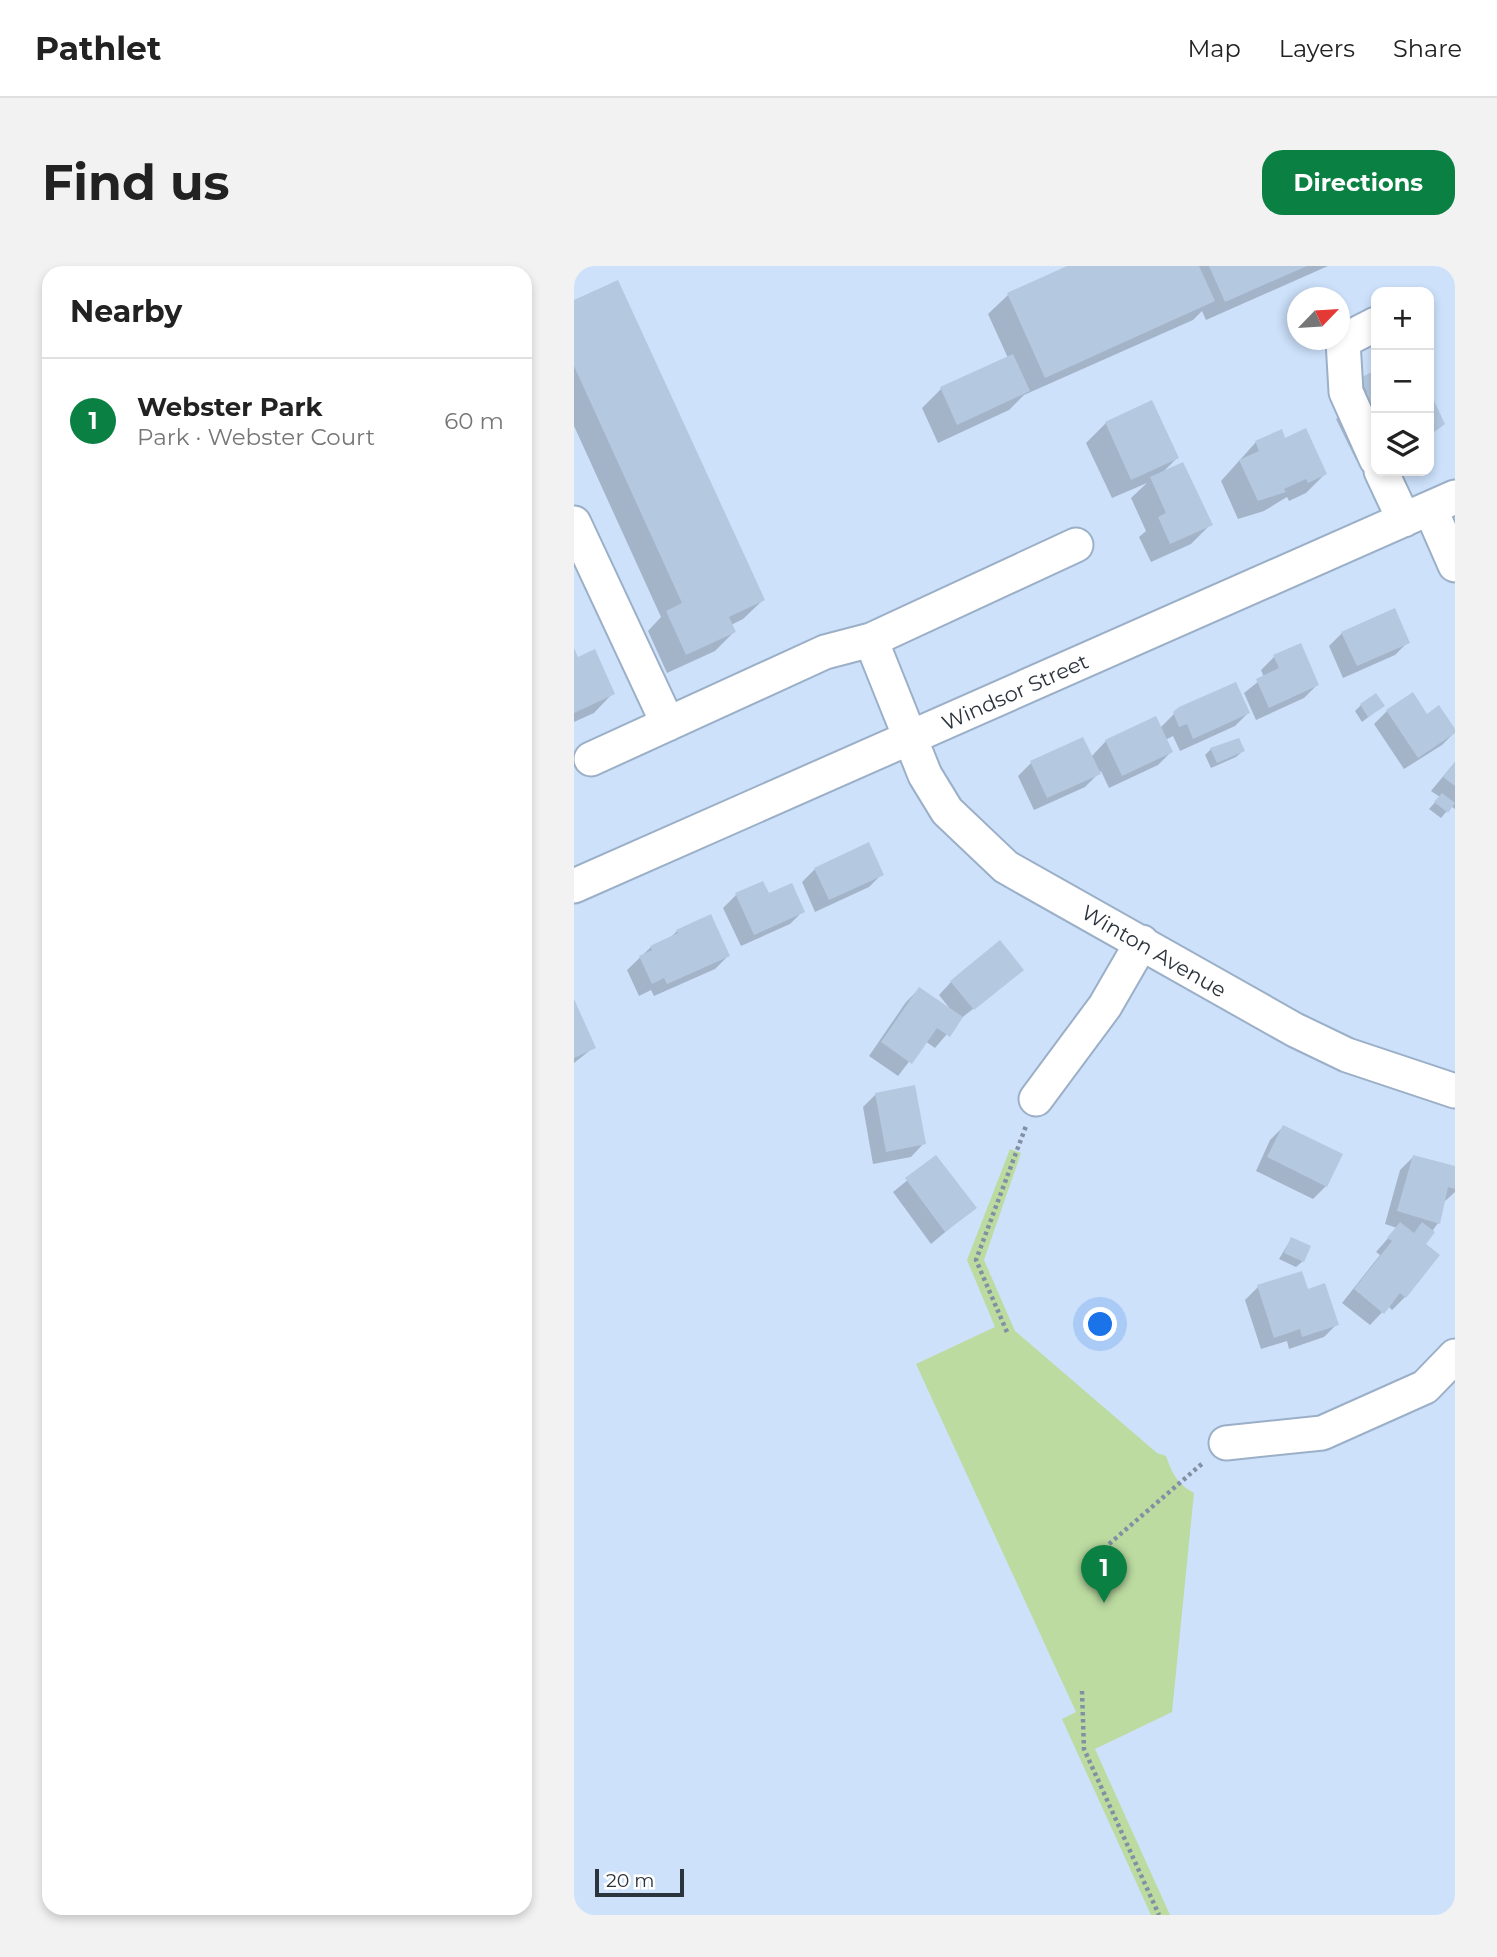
<!DOCTYPE html>
<html lang="en">
<head>
<meta charset="utf-8">
<style>
	body { margin:0; font-family:Montserrat,sans-serif; background:#f2f2f2; color:#222 }
	.controls { position:absolute; right:21px; top:21px; display:grid; overflow:hidden; border-radius:14px; box-shadow:0 4px 10px #0003 }
	.controls button { width:63px; height:63px; display:grid; place-items:center; padding:0; border:0; border-bottom:2px solid #e0e0e0; background:#fff; color:#222; font:35px sans-serif }
	.compass { position:absolute; left:713px; top:21px; width:63px; height:63px; border-radius:50%; background:#fff; box-shadow:0 4px 10px #0003; rotate:65deg }
	.scale { position:absolute; left:21px; bottom:18px; width:89px; box-sizing:border-box; padding-left:7px; border:4px solid #2b333c; border-top:0; font-size:19px; line-height:24px; white-space:nowrap; color:#2b333c; -webkit-text-stroke:5px #fff; paint-order:stroke }
	.you { position:absolute; left:527px; top:1059px; width:24px; height:24px; margin:-18px; border:5px solid #fff; border-radius:50%; background:#1a73e8; box-shadow:0 0 0 10px #1a73e833 }
	.badge { display:grid; place-items:center; width:46px; height:46px; border-radius:50%; background:#0b8043; color:#fff; font-size:23px; font-weight:700 }
	.pin { position:absolute; translate:-50% -58px; filter:drop-shadow(0 2px 4px #0008) }
	.pin::after { content:''; position:absolute; top:37px; width:24px; height:21px; background:inherit; clip-path:polygon(0 0,100% 0,50% 100%) }
	.list { margin:0; padding:0; list-style:none }
	h2 { display:flex; justify-content:space-between; align-items:center; height:91px; margin:0; padding:0 28px; font-size:30px }
	h2 small { font-size:23px; font-weight:400; color:#767676 }
	.list li { display:grid; grid-template-columns:46px 1fr auto; gap:21px; align-items:center; box-sizing:border-box; height:126px; padding:0 28px; border-top:2px solid #e0e0e0 }
	.list b { display:block; font-size:26px; white-space:nowrap }
	.list p { margin:0; font-size:23px; white-space:nowrap; color:#767676 }
	.list em { font-size:23px; font-style:normal; color:#767676 }
	.icon { flex:none; width:38px; height:38px; fill:none; stroke:currentColor; stroke-width:2; stroke-linecap:round; stroke-linejoin:round }
	.map { position:relative; flex:none; width:881px; height:1649px; overflow:hidden; border-radius:21px }
	header { display:flex; align-items:center; gap:42px; box-sizing:border-box; height:98px; padding:0 35px; background:#fff; border-bottom:2px solid #e0e0e0 }
	header strong { font-size:33px }
	nav { display:flex; gap:38px; margin-inline-start:auto; font-size:24px }
	.intro { display:flex; align-items:center; justify-content:space-between; box-sizing:border-box; height:168px; padding:0 42px }
	h1 { margin:0; font-size:49px }
	.button { padding:18px 32px; border-radius:21px; background:#0b8043; color:#fff; font-size:24px; font-weight:700 }
	main { display:flex; gap:42px; padding:0 42px }
	aside { flex:1; background:#fff; border-radius:21px; box-shadow:0 4px 10px #0003 }
	.map>svg:first-child { display:block }
	.green { fill:#bbdba0 }
	.shadow { fill:#0003 }
	.building { fill:#b4c8e0 }
	.lines { fill:none; stroke-linecap:round; stroke-linejoin:round }
	.minor-casing { stroke:#9bafc7; stroke-width:37 }
	.path { stroke:#8290a3; stroke-width:4.5; stroke-dasharray:3.5 3.5; stroke-linecap:butt }
	.minor { stroke:#fff; stroke-width:33 }
	.labels { text-anchor:middle; dominant-baseline:central; stroke-width:5; stroke-linejoin:round; paint-order:stroke }
	.street-label { font-size:21px; fill:#2b333c; stroke:#fff }
</style>
</head>
<body>
<header>
<strong>Pathlet</strong>
<nav><a>Map</a><a>Layers</a><a>Share</a></nav>
</header>
<div class="intro"><h1>Find us</h1><a class="button">Directions</a></div>
<main>
<aside>
<h2>Nearby<small></small></h2>
<ul class="list">
<li><span class="badge">1</span><div><b>Webster Park</b><p>Park · Webster Court</p></div><em>60 m</em></li>
</ul>
</aside>
<div class="map">
<svg width="881" height="1649" viewBox="0 0 881 1649">
	<rect width="100%" height="100%" fill="#cde1fb"/>
	<path class="green" d="M 436,883 L 447,887 L 410,994 L 441,1065 L 583,1187 L 592,1190 C 598,1207 603,1218 620,1227 L 598,1446 L 521,1483 L 596,1649 L 577,1649 L 488,1453 L 502,1446 L 342,1098 L 421,1061 L 393,994 Z"/>
	<path class="shadow" d="M 497,0 L 754,0 L 632,54 L 628,45 L 619,54 L 450,129 L 435,144 L 364,177 L 348,142 L 367,123 L 434,92 L 414,48 L 434,29 Z
		M 0,36 L 189,334 L 169,353 L 157,359 L 160,366 L 141,385 L 93,407 L 74,365 L 87,351 L 0,160 Z
		M 802,106 L 802,194 L 799,186 L 782,194 L 762,153 L 773,143 L 788,113 Z
		M 532,157 L 603,192 L 588,207 L 636,259 L 617,278 L 577,296 L 565,271 L 572,265 L 557,232 L 573,217 L 538,232 L 512,177 Z
		M 710,174 L 751,208 L 732,227 L 715,235 L 713,231 L 690,245 L 664,253 L 647,215 L 682,176 Z
		M 768,367 L 834,376 L 821,389 L 769,412 L 755,380 Z
		M 0,386 L 3,393 L 39,427 L 20,447 L 0,456 Z
		M 700,391 L 743,419 L 730,432 L 682,454 L 670,427 L 690,411 L 687,404 Z
		M 787,439 L 809,440 L 788,456 L 781,445 Z
		M 606,442 L 674,447 L 661,460 L 606,485 L 599,470 L 591,474 L 597,486 L 584,499 L 535,522 L 527,505 L 511,521 L 460,544 L 444,510 L 457,497 L 517,491 L 532,475 L 586,462 Z
		M 813,445 L 853,450 L 881,466 L 868,479 L 830,503 L 800,458 Z
		M 637,483 L 669,485 L 662,491 L 637,502 L 631,489 Z
		M 881,496 L 881,543 L 877,540 L 867,552 L 855,543 L 866,531 L 857,525 Z
		M 241,603 L 308,608 L 295,621 L 241,646 L 228,616 Z
		M 162,629 L 194,629 L 229,645 L 216,658 L 167,680 L 149,642 Z
		M 103,665 L 154,690 L 141,703 L 80,730 L 77,724 L 65,730 L 53,704 L 77,681 L 95,673 Z
		M 448,704 L 385,754 L 361,782 L 351,775 L 324,810 L 295,790 L 332,736 L 345,723 L 377,744 L 365,729 L 377,716 Z
		M 0,737 L 19,782 L 0,797 Z
		M 302,828 L 350,877 L 337,891 L 299,898 L 289,841 Z
		M 709,861 L 752,920 L 739,933 L 682,905 L 696,874 Z
		M 362,891 L 400,942 L 357,978 L 319,926 Z
		M 839,891 L 881,904 L 881,926 L 870,936 L 864,957 L 849,978 L 831,1031 L 818,1044 L 814,1040 L 796,1059 L 768,1037 L 806,989 L 802,986 L 823,962 L 811,958 L 826,904 Z
		M 717,973 L 729,995 L 722,1001 L 705,993 Z
		M 684,1021 L 733,1025 L 763,1058 L 750,1071 L 715,1083 L 713,1075 L 687,1083 L 671,1034 Z"/>
	<path class="building" d="M 493,0 L 625,0 L 641,35 L 471,112 L 433,27 Z
		M 635,0 L 733,0 L 651,36 Z
		M 44,14 L 191,334 L 155,351 L 162,366 L 112,389 L 92,345 L 108,337 L 0,100 L 0,34 Z
		M 439,88 L 456,125 L 383,159 L 366,121 Z
		M 802,104 L 802,177 L 781,133 L 793,126 L 786,112 Z
		M 855,124 L 871,158 L 855,170 Z
		M 578,134 L 605,192 L 557,214 L 531,156 Z
		M 732,162 L 753,208 L 734,217 L 732,213 L 710,223 L 712,226 L 684,235 L 665,194 L 685,185 L 681,175 L 708,163 L 711,172 Z
		M 609,196 L 639,259 L 596,278 L 584,251 L 592,247 L 576,211 Z
		M 821,342 L 836,377 L 783,400 L 767,366 Z
		M 727,377 L 745,419 L 695,442 L 682,413 L 705,402 L 699,389 Z
		M 0,382 L 4,391 L 21,383 L 41,428 L 0,447 Z
		M 662,416 L 676,447 L 619,473 L 613,458 L 605,461 L 599,446 L 605,441 Z
		M 839,426 L 853,448 L 865,439 L 881,463 L 881,467 L 844,492 L 812,444 Z
		M 802,427 L 811,440 L 794,451 L 786,438 Z
		M 582,450 L 599,486 L 548,510 L 531,474 Z
		M 509,471 L 527,508 L 473,532 L 456,495 Z
		M 665,472 L 671,485 L 643,497 L 636,482 Z
		M 881,496 L 881,520 L 869,511 Z
		M 868,527 L 881,537 L 874,547 L 860,536 Z
		M 295,576 L 310,609 L 255,634 L 240,602 Z
		M 189,615 L 195,627 L 218,617 L 231,646 L 180,669 L 161,627 Z
		M 137,648 L 156,690 L 93,718 L 90,712 L 78,718 L 65,690 L 78,684 L 76,680 L 104,667 L 102,664 Z
		M 426,674 L 450,704 L 400,744 L 376,715 Z
		M 345,721 L 389,751 L 376,771 L 363,762 L 338,798 L 307,776 Z
		M 0,733 L 22,782 L 0,792 Z
		M 341,819 L 352,878 L 312,886 L 301,827 Z
		M 709,859 L 769,888 L 753,921 L 693,891 Z
		M 362,889 L 403,942 L 371,966 L 331,912 Z
		M 839,889 L 881,900 L 881,923 L 874,921 L 866,958 L 823,945 Z
		M 826,956 L 840,967 L 848,956 L 861,966 L 852,978 L 866,989 L 832,1032 L 826,1027 L 810,1048 L 780,1023 L 818,975 L 813,972 Z
		M 717,971 L 737,980 L 730,996 L 710,987 Z
		M 728,1005 L 734,1023 L 751,1017 L 765,1059 L 728,1071 L 726,1063 L 700,1072 L 683,1019 Z"/>
	<g class="lines">
		<defs>
			<path id="minor" d="M 802,58 L 769,75 L 772,126 L 802,193
				M 807,205 L 830,254
				M 856,242 L 881,299
				M 0,257 L 94,458
				M 297,374 L 351,509 L 373,545 L 432,601 L 721,764 L 773,789 L 881,825
				M 17,493 L 251,386 L 297,374 L 502,279
				M 0,620 L 881,231
				M 462,833 L 531,740 L 568,676
				M 652,1177 L 748,1167 L 851,1121 L 881,1090"/>
		</defs>
		<use href="#minor" class="minor-casing"/>
		<path class="path" d="M 433,1066 L 402,994 L 452,860
			M 535,1278 L 630,1196
			M 508,1425 L 510,1483 L 585,1649"/>
		<use href="#minor" class="minor"/>
	</g>
	<g class="labels">
		<g class="street-label">
			<text transform="translate(441 426) rotate(-24)">Windsor Street</text>
			<text transform="translate(580 685) rotate(30)">Winton Avenue</text>
		</g>
	</g>
</svg>
<div class="controls">
<button>+</button>
<button>−</button>
<button><svg class="icon" aria-label="layers" viewBox="0 0 24 24"><path d="M12 4l9 5-9 5-9-5zM3 14l9 5 9-5"/></svg></button>
</div>
<svg class="compass" viewBox="-18 -18 36 36"><path d="M0-13l5 13h-10z" fill="#e53935"/><path d="M0 13l5-13h-10z" fill="#767676"/></svg>
<div class="scale">20 m</div>
<div class="you"></div>
<div class="pin badge" style="left:530px;top:1337px">1</div>
</div>
</main>
</body>
</html>
